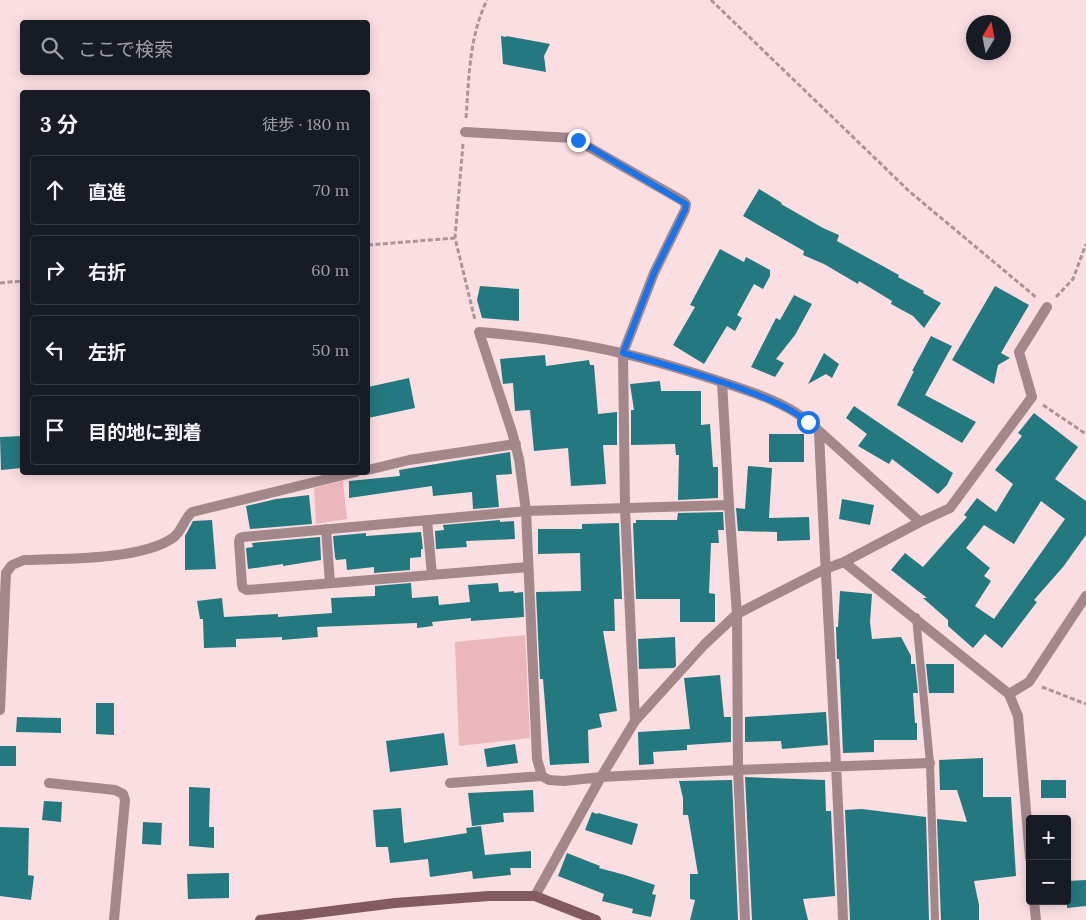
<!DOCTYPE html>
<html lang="ja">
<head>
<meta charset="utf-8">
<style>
	body { margin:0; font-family:Lora,"Noto Sans JP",serif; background:#20242c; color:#f1f3f6 }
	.controls { position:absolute; right:15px; bottom:15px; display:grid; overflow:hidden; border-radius:5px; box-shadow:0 2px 12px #0003 }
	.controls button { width:45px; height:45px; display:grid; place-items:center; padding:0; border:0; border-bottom:1px solid #363941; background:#171b24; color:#f1f3f6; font:25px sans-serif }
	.compass { position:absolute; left:966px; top:15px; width:45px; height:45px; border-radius:50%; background:#171b24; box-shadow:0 2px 12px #0003; rotate:10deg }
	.stop { position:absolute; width:15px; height:15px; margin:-11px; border:4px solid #1a73e8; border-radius:50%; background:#fff }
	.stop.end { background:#1a73e8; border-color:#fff; box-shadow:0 1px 5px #0008 }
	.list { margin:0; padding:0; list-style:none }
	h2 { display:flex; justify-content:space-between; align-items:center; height:65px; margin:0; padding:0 20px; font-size:21px }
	h2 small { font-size:16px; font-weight:400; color:#9ea1a6 }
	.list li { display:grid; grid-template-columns:32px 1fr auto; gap:15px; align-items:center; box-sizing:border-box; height:70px; margin:0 10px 10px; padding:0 10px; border:1px solid #363941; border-radius:5px }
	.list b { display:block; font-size:19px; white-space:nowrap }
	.list em { font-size:16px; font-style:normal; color:#9ea1a6 }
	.icon { flex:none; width:28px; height:28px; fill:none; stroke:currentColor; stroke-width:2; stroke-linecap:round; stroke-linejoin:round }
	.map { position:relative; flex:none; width:1086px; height:920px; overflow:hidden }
	.search { position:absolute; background:#171b24; box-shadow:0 2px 12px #0003; left:20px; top:20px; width:350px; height:55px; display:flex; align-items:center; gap:12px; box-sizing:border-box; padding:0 18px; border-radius:5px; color:#9ea1a6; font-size:19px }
	.panel { position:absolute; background:#171b24; box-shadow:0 2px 12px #0003; left:20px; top:90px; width:350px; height:385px; border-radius:5px }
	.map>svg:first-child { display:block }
	.green { fill:#ebb6bc }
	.building { fill:#24787f; fill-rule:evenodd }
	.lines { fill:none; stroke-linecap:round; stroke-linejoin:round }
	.path { stroke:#ab9497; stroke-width:3; stroke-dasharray:5 2.5; stroke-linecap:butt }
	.lane { stroke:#a4878a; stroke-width:8 }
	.street { stroke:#a4878a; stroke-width:10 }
	.secondary { stroke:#825a5f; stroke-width:10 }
	.route { stroke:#1a73e8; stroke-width:6 }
</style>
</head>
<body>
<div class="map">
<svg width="1086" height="920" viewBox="0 0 1086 920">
	<rect width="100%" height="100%" fill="#fbdee1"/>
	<path class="green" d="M 343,481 L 347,519 L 316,524 L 314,488 Z
		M 525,635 L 530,738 L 459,746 L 455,642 Z"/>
	<path class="building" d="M 501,36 L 506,37 L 506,36 L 550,44 L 544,56 L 546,72 L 503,64 Z
		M 759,189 L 782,203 L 781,204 L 823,228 L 839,235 L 837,241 L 879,264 L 899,275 L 898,277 L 924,291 L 923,293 L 941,303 L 924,328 L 913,316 L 891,304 L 892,301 L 859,281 L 858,284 L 824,264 L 803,255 L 804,251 L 743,216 Z
		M 720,249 L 744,262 L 746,257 L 770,270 L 770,276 L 763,289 L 754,284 L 737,315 L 742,318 L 735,331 L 727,326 L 704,364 L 673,345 L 695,307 L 690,305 Z
		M 480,286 L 519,289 L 519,321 L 482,318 L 477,300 Z
		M 995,286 L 1029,305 L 1001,353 L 1010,358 L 998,365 L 994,384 L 952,360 Z
		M 794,295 L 812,304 L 795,335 L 776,359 L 784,363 L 775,377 L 751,367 L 776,318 L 780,320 Z
		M 931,336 L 952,346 L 925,395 L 976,422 L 962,443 L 897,405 L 914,371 L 912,371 Z
		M 824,353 L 839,364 L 832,378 L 826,374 L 808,384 Z
		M 545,355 L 546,366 L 589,360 L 590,365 L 594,365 L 598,414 L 617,412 L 617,445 L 603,445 L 606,484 L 571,486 L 568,448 L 534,451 L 530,410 L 515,411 L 513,383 L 503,384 L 500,359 Z
		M 409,378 L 415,408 L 368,418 L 368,387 Z
		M 660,381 L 661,391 L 701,391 L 701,425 L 710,424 L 713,467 L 718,467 L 718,498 L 678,500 L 679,455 L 676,455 L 675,444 L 631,445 L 631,410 L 634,410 L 630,384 Z
		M 854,406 L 953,473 L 947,485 L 938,494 L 892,459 L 889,464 L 858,446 L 867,434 L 846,418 Z
		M 1034,413 L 1078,447 L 1055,479 L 1086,501 L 1086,535 L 1063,567 L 1034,600 L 1037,602 L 1002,648 L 985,634 L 973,648 L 948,626 L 948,620 L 923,598 L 927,598 L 891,570 L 905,553 L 923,567 L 967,517 L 964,515 L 977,498 L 996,512 L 1013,484 L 995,470 L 1022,436 L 1018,433 ZM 1041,501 L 1065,519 L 994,619 L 975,606 L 991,581 L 984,576 L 990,568 L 966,548 L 984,525 L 1014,544 Z
		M 769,434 L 804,434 L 804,462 L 769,462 Z
		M 22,436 L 22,468 L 1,470 L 0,437 Z
		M 510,452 L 512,474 L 496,475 L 499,507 L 473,509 L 472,492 L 433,496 L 432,486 L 349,498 L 349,481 L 400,476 L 399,470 Z
		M 748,466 L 772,468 L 769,518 L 809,517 L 810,540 L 777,541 L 777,532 L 738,531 L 736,508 L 745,509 Z
		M 309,495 L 312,524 L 250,529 L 246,506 L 276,499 Z
		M 842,499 L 874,505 L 870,525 L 839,519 Z
		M 723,512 L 724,530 L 718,530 L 719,543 L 711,543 L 709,593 L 715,594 L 715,622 L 680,622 L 680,599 L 636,599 L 633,523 L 636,523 L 636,520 L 677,520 L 678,513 Z
		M 212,520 L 216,569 L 185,570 L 185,536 L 193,521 Z
		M 500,520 L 500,522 L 514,521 L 515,539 L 466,541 L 467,547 L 436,549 L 435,531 L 444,530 L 443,525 Z
		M 619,523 L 622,599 L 614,599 L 615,631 L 603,631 L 617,711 L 599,714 L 602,727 L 588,730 L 589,763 L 550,765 L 543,679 L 540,679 L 536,592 L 581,591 L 580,553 L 538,554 L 538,529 L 582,529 L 582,524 Z
		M 421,532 L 423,549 L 421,549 L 421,557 L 410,558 L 410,570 L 374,573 L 374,567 L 347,570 L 346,559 L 336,560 L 335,557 L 333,536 L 366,533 L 366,536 Z
		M 320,537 L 321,560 L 283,566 L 283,564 L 248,569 L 246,548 L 253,547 L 252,543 Z
		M 411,583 L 412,598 L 438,596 L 439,605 L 470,602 L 468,585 L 498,583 L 499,592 L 514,591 L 514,593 L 523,592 L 524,617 L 471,621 L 471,618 L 432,622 L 433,626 L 417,628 L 417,623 L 317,627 L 318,637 L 282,640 L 282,637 L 236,639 L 236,647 L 204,648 L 203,619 L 200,619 L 197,601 L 222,598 L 224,617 L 278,614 L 278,617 L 332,613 L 331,598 L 375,596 L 375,586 Z
		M 840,591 L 872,594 L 870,622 L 872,639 L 901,637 L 911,656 L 911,664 L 915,664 L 918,693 L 913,693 L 915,723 L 917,723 L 917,740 L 874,740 L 874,752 L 843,753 L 839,659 L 837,659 L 836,627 L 838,627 Z
		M 675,637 L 676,666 L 674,668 L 639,669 L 638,639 Z
		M 926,664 L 954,664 L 954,693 L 929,693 Z
		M 720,675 L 724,717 L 731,717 L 731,742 L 687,745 L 687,750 L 653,752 L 654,764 L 639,765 L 638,732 L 690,729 L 684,678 Z
		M 96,703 L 114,703 L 114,735 L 96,734 Z
		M 826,712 L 828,745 L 782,749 L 781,741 L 745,742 L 745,717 Z
		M 17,717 L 61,718 L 61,733 L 16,732 Z
		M 444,733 L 448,765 L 390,772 L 386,741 Z
		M 515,744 L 518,763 L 487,767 L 484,749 Z
		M 0,746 L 16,746 L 16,766 L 0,766 Z
		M 983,758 L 983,797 L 1011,797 L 1016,876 L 974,881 L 979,905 L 979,920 L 941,920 L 937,819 L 967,822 L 957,790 L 940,790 L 939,760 Z
		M 745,777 L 825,780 L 826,811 L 831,811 L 835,896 L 803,899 L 808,920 L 752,920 Z
		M 732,780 L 738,920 L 690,920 L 695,900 L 690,899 L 690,874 L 698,874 L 688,815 L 683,815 L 683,798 L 679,781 Z
		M 1041,780 L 1066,780 L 1066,798 L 1041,798 Z
		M 189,787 L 210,788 L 209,827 L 214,827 L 214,848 L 189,846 Z
		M 533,790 L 534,812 L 503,813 L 504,822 L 472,826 L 468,793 Z
		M 44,801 L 62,802 L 61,822 L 42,820 Z
		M 401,808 L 404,843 L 467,833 L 466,828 L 481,826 L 485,855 L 531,851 L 531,868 L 510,868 L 511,875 L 473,879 L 472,871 L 430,877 L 428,859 L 390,863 L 388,847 L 376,847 L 373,810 Z
		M 862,809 L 926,817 L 929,920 L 850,920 L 845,810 Z
		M 592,812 L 597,814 L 598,813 L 638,824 L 632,845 L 585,830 Z
		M 143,822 L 162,823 L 161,845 L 142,844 Z
		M 0,827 L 29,828 L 28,875 L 34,876 L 31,900 L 0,896 Z
		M 567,853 L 600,866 L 599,868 L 625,875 L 655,885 L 652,894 L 656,895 L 651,917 L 632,913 L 633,909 L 602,901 L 604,894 L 558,876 Z
		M 229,873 L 229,898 L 188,899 L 187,874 Z
		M 1086,880 L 1086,906 L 1067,908 L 1067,881 Z"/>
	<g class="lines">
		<path class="path" d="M 711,0 L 910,192 L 1037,298
			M 466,118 C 469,78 469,37 487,0
			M 463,144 L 455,238 L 475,320
			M 368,245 L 455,238
			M 0,283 L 22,281
			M 1056,297 L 1073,279 L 1086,244
			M 1043,405 L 1086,434
			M 1042,687 L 1086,704"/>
		<path class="lane" d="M 916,617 L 930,763 L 935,920"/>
		<path class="street" d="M 465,132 L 573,138 L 683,201 L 686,204 L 685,210 L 654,273 L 623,353 L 625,508 L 635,721
			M 722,382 L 729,505 L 737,614 L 738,770 L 745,920
			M 819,431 C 826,594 837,757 843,920
			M 368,470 L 409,460 L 516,444
			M 427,520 L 432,575
			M 920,522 L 809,422 C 782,400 748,391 716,380 C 685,370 653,360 621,353 C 574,342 527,336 479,332 L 512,432 L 519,459 L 526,511 L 537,759 L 542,776 L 549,780 L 564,781 L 601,777 L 738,770 L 930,763
			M 326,529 L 330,583
			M 844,562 L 1009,694 L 1018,716 L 1030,858
			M 528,567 L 247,590 L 243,588 L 242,585 L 239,542 L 240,538 L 243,537 L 526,511 L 729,505
			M 1009,694 L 1029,682 L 1086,596
			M 0,710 L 6,573 L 12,565 L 24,560 C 62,559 144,560 174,537 C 182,531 184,519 192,512 L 356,472
			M 49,783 L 115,790 L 123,794 L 125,800 L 114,920
			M 450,783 L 542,776
			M 535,896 L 601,777 L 635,721 L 704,645 L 737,614 L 825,569 L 844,562 L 920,522 L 950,508 L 1032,397 L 1019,352 L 1047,307
			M 1034,901 L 1036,920"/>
		<path class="secondary" d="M 260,920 L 395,903 L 489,896 L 535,896 L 596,920"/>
	</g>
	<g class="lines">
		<path class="route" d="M 578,140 L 686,204 L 685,210 L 654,273 L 623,353 C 661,363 699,374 737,387 C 763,397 787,405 808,422"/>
	</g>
</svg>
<div class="controls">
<button>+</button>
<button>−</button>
</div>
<svg class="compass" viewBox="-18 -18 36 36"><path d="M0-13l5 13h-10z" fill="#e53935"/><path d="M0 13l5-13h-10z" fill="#9ea1a6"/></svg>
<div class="stop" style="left:808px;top:422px"></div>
<div class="stop end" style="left:578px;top:140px"></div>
<div class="search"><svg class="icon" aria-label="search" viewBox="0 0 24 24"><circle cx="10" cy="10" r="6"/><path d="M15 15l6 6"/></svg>ここで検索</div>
<section class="panel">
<h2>3 分<small>徒歩 · 180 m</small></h2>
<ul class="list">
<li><svg class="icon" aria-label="ahead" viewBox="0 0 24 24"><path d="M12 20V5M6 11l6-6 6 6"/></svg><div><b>直進</b></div><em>70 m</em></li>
<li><svg class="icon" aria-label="right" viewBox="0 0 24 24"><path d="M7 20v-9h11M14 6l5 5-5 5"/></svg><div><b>右折</b></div><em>60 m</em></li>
<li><svg class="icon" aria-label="left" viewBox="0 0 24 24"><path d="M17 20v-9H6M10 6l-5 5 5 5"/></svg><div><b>左折</b></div><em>50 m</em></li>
<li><svg class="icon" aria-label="arrive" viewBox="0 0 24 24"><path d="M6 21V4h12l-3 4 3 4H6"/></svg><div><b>目的地に到着</b></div></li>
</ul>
</section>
</div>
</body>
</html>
